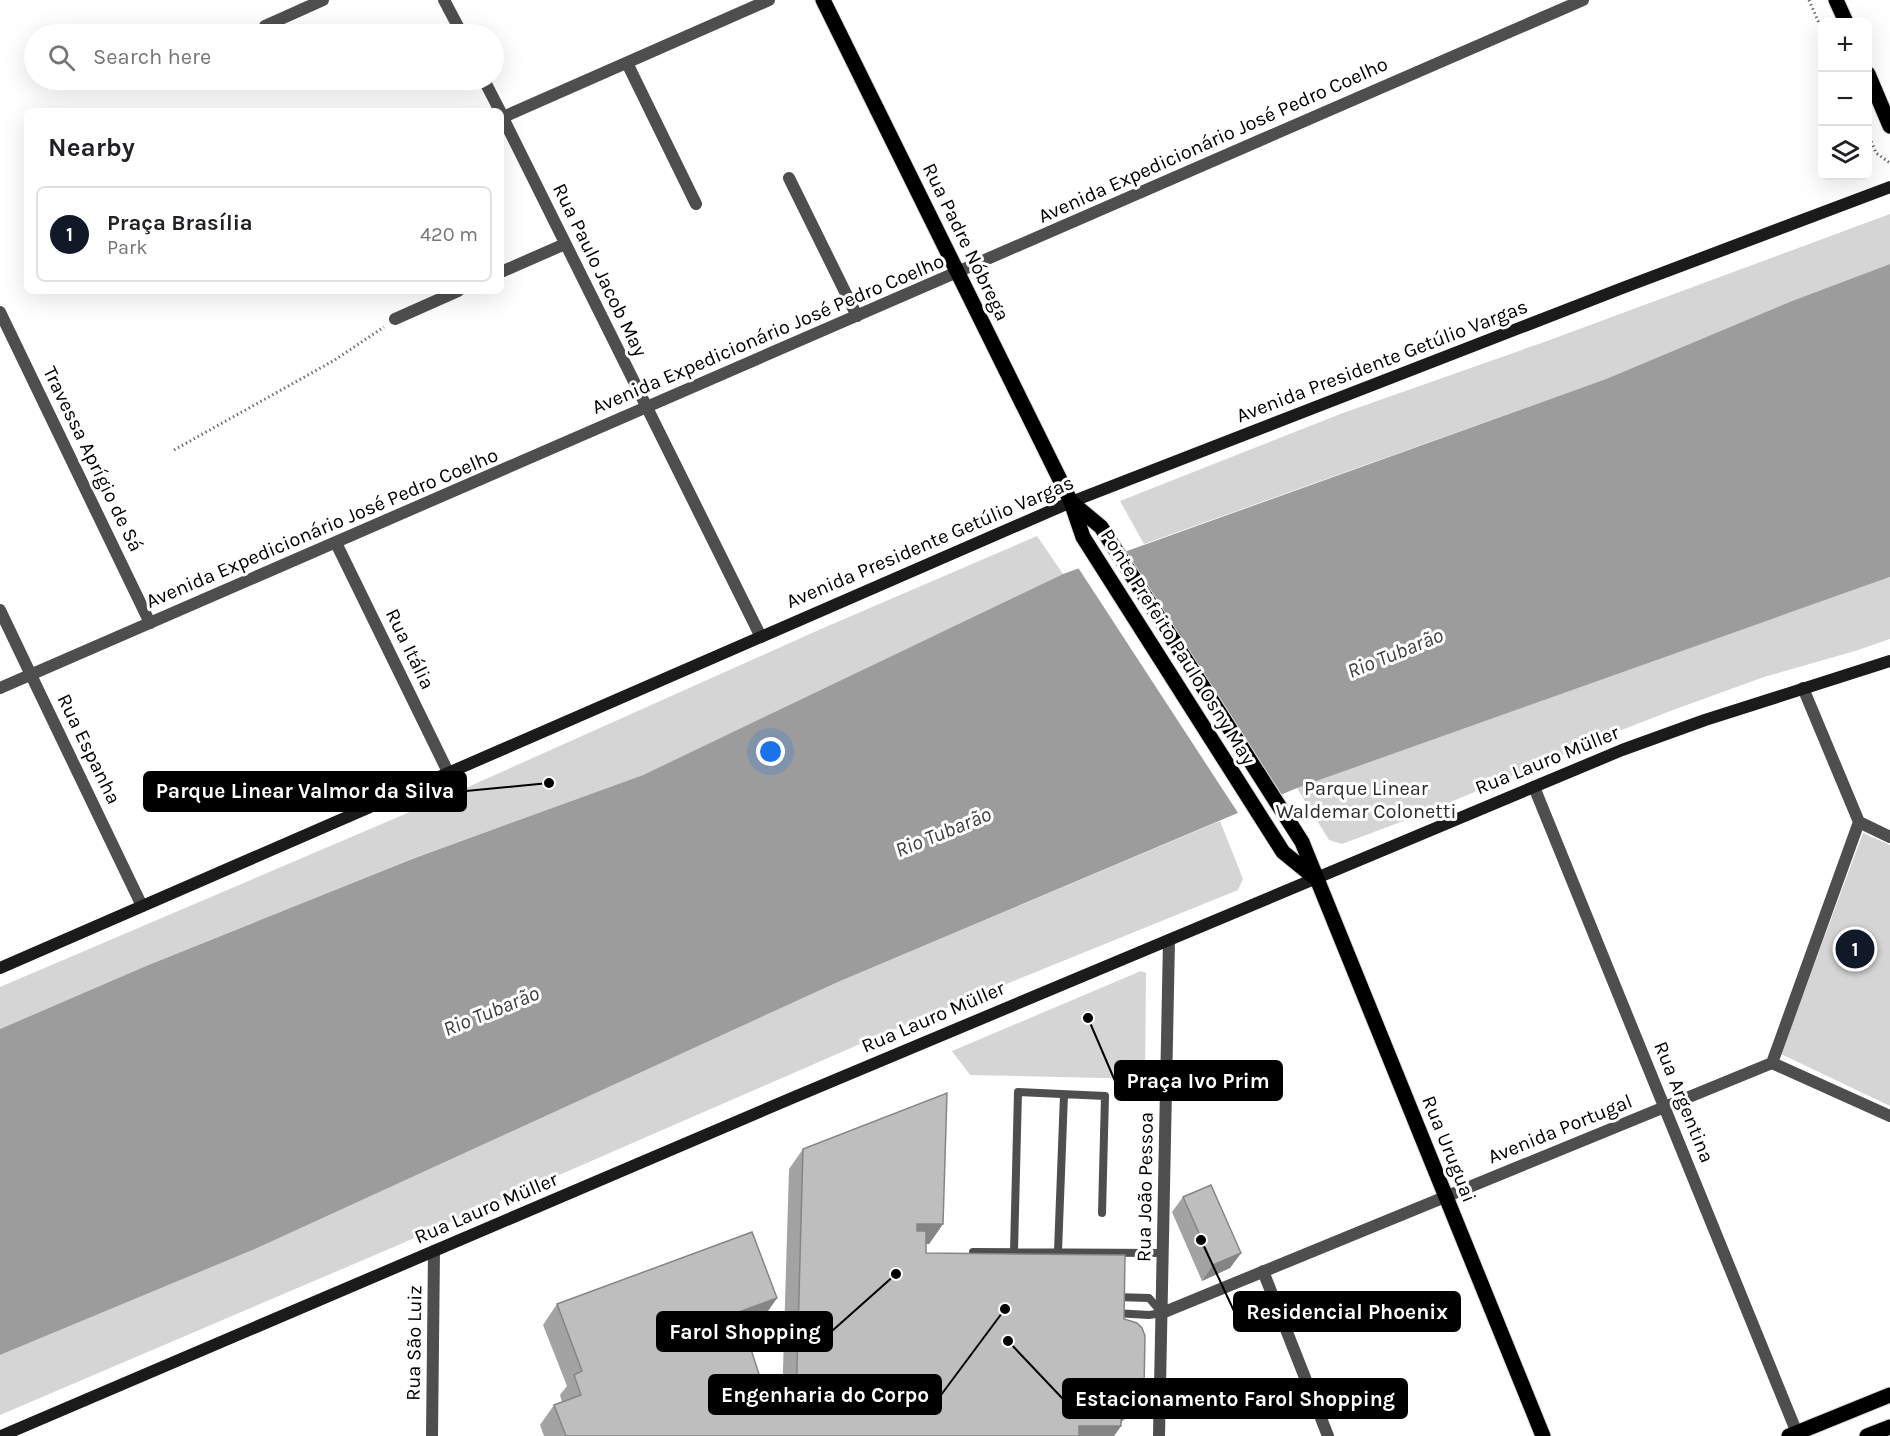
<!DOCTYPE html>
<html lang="en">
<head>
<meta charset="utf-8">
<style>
	body { margin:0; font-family:Karla,sans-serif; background:#f2f2f2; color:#202124 }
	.controls { position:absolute; right:18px; top:18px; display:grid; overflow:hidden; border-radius:9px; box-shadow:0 6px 24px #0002 }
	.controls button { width:54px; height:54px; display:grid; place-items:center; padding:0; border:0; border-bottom:2px solid #e0e0e0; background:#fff; color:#202124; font:30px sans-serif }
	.you { position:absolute; left:771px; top:752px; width:21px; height:21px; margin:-15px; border:4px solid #fff; border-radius:50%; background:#1a73e8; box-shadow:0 0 0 9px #1a73e833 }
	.badge { display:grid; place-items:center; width:39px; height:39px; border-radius:50%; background:#111827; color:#fff; font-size:20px; font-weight:700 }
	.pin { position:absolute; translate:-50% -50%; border:3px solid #fff; box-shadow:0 2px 6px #0006 }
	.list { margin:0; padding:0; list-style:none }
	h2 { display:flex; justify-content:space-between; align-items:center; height:78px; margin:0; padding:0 24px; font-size:26px }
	h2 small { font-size:20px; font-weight:400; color:#757577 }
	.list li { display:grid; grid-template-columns:39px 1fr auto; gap:18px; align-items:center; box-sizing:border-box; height:96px; margin:0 12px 12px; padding:0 12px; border:2px solid #e0e0e0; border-radius:9px }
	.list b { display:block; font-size:22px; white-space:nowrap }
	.list p { margin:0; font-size:20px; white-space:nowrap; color:#757577 }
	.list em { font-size:20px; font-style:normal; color:#757577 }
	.icon { flex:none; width:33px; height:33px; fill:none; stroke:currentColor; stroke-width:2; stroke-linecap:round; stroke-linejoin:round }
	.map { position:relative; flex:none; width:1890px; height:1436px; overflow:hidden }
	.search { position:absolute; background:#fff; box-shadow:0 6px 24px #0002; left:24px; top:24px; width:480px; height:66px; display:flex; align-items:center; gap:15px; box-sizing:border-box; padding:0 21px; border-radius:33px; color:#757577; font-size:22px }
	.panel { position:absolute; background:#fff; box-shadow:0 6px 24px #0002; left:24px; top:108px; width:480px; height:186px; border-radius:9px }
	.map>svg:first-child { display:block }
	.green { fill:#d5d5d5 }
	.water { fill:#9c9c9c }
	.pier { fill:#fff }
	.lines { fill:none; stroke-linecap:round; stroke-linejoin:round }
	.primary-casing { stroke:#dbdbdb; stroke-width:17 }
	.path { stroke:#707070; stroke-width:3; stroke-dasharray:1.5 3; stroke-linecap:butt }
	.service { stroke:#4e4e4e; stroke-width:8 }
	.minor { stroke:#4e4e4e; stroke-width:12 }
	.tertiary { stroke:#4e4e4e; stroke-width:12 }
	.secondary { stroke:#1b1b1b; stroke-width:12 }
	.primary { stroke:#000; stroke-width:15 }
	.wall { fill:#a3a3a3 }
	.shaded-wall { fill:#858585 }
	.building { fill:#bebebe; stroke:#858585; stroke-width:1.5 }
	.labels { text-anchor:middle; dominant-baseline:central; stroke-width:6; stroke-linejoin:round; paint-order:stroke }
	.street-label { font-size:20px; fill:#000; stroke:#fff }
	.park-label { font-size:20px; fill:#2c2c2c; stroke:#fff }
	.water-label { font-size:21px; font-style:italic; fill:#3d3d3d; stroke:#fff }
	.leader { fill:none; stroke:#000; stroke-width:2 }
	.callout-dot { fill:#000; stroke:#fff; stroke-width:2 }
	.callout { fill:#000; stroke:#000; stroke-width:2 }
	.callout-label { font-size:21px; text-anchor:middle; font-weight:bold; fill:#fff }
</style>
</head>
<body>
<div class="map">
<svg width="1890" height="1436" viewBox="0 0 1890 1436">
	<rect width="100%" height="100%" fill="#fff"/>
	<path class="green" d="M 1890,214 L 1890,264 L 1792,301 L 1606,379 L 1144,544 L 1120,501 L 1343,413 L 1547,341 Z
		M 1037,536 L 1063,574 L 643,775 L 411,859 L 146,966 L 0,1029 L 0,987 L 459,791 L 821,629 Z
		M 1890,577 L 1890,639 L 1855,651 L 1764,677 L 1673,710 L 1619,731 L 1422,814 L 1342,844 L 1329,840 L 1297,788 Z
		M 1220,821 L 1243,879 L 1238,890 L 883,1034 L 396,1246 L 0,1415 L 0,1355 L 255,1249 L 838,982 Z
		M 1863,833 L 1890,845 L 1890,1106 L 1781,1054 Z
		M 1141,971 L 1146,973 L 1145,1079 L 970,1075 L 952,1051 Z"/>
	<path class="water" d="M 1890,264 L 1890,577 L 1297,788 L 838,982 L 255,1249 L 0,1355 L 0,1029 L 146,966 L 412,859 L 643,775 L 1063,574 L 1606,379 L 1792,301 Z"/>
	<path class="pier" d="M 1122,549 L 1280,799 L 1240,816 L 1077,566 Z"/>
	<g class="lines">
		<defs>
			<path id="primary" d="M 823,0 L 1071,502 L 1083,537 L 1283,852 L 1315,878
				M 1836,0 L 1846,22
				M 1868,74 L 1890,126
				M 1071,502 L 1101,527 L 1302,842 L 1543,1436
				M 1789,1436 L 1890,1395
				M 1867,1436 L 1890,1427"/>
		</defs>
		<use href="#primary" class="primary-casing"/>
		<path class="path" d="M 1809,0 L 1822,30
			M 1868,133 L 1876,153 L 1890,163
			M 174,450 L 333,361 L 384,327"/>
		<path class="service" d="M 1014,1251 L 1018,1092 L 1105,1096 L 1102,1213
			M 1058,1251 L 1064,1095
			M 973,1252 L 1163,1253
			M 1114,1313 L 1149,1315 L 1162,1313 L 1149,1298 L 1116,1297"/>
		<path class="minor" d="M 444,0 L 462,34
			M 265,26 L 323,0
			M 627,63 L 696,204
			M 484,80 L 500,111
			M 501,114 L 761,637
			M 501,118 L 769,0
			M 789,178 L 857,316
			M 501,272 L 565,244
			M 0,312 L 150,623
			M 395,319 L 458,291
			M 336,543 L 448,772
			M 31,675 L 142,906
			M 1803,688 L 1859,822
			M 1534,787 L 1797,1433
			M 1859,822 L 1890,837
			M 1772,1063 L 1859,822
			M 1772,1063 L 1890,1116
			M 1263,1271 L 1328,1436
			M 1162,1313 L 1772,1063
			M 432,1436 L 434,1251
			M 1159,1436 L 1169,940"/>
		<path class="tertiary" d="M 0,610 L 31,675
			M 0,688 L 1583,0"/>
		<path class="secondary" d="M 0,968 L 1071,502 L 1625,287 L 1890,187
			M 1,1436 L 792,1098 L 1622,750 L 1705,720 L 1890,661"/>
		<use href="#primary" class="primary"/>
	</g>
	<path class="wall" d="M 803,1149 L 943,1224 L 929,1244 L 926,1244 L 926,1253 L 1124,1319 L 1127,1417 L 1121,1422 L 1121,1426 L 1114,1436 L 544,1436 L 540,1425 L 554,1405 L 562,1402 L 560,1395 L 567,1386 L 543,1325 L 557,1304 L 777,1298 L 763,1318 L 743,1326 L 768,1402 L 782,1403 L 789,1169 Z
		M 1183,1197 L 1241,1253 L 1230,1268 L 1202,1281 L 1172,1212 Z"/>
	<path class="shaded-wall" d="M 917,1224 L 943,1224 L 929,1244 L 903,1244 Z
		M 1241,1253 L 1230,1268 L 1202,1281 L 1213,1265 Z
		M 777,1298 L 763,1318 L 725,1332 L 739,1312 Z
		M 1141,1397 L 1127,1417 L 1119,1424 L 1121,1426 L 1114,1436 L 1072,1436 L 1079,1426 L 1121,1407 Z"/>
	<path class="building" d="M 947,1093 L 943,1224 L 917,1224 L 917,1231 L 926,1231 L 926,1253 L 1125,1255 L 1124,1319 L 1137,1323 L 1142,1328 L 1145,1336 L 1144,1388 L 1141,1397 L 1133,1404 L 1121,1407 L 1121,1426 L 1079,1426 L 1079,1436 L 566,1436 L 554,1405 L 581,1395 L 574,1375 L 582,1371 L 557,1304 L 752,1232 L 777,1298 L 739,1312 L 768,1402 L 796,1404 L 803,1149 Z
		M 1211,1185 L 1241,1253 L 1213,1265 L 1183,1197 Z"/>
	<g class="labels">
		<g class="street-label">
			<text transform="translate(1213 140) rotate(-24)">Avenida Expedicionário José Pedro Coelho</text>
			<text transform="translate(966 242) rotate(64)">Rua Padre Nóbrega</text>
			<text transform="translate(600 270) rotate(64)">Rua Paulo Jacob May</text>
			<text transform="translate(768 334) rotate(-23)">Avenida Expedicionário José Pedro Coelho</text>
			<text transform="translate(1382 361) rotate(-21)">Avenida Presidente Getúlio Vargas</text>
			<text transform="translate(93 459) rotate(64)">Travessa Aprígio de Sá</text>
			<text transform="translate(322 528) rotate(-23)">Avenida Expedicionário José Pedro Coelho</text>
			<text transform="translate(930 542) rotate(-23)">Avenida Presidente Getúlio Vargas</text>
			<text transform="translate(1178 647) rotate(58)">Ponte Prefeito Paulo Osny May</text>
			<text transform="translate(410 649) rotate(64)">Rua Itália</text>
			<text transform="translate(89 749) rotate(64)">Rua Espanha</text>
			<text transform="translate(1547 760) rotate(-22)">Rua Lauro Müller</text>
			<text transform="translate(933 1017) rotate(-23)">Rua Lauro Müller</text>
			<text transform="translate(1684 1102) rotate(68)">Rua Argentina</text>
			<text transform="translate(1560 1129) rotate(-22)">Avenida Portugal</text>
			<text transform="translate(1449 1149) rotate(68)">Rua Uruguai</text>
			<text transform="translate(1145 1187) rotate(-89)">Rua João Pessoa</text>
			<text transform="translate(486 1208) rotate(-23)">Rua Lauro Müller</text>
			<text transform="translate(414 1343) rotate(-89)">Rua São Luiz</text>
		</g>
		<g class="park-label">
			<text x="1366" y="788">Parque Linear<tspan x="1366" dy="23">Waldemar Colonetti</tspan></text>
		</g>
		<g class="water-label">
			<text transform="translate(1395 653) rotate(-22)">Rio Tubarão</text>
			<text transform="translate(943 832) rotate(-22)">Rio Tubarão</text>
			<text transform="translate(491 1011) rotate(-22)">Rio Tubarão</text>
		</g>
	</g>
	<path class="leader" d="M549 783L466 791M1088 1018L1115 1081M1201 1240L1234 1311M896 1274L832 1331M1005 1309L941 1395M1008 1341L1063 1399"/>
	<g class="callout-dot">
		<circle cx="549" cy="783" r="6"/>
		<circle cx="1088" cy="1018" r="6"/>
		<circle cx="1201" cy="1240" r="6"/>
		<circle cx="896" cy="1274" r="6"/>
		<circle cx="1005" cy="1309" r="6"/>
		<circle cx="1008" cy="1341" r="6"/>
	</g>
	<g class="callout">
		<rect x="144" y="772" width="322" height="39" rx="6"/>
		<rect x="1115" y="1061" width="167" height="39" rx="6"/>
		<rect x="1234" y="1292" width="226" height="39" rx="6"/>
		<rect x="657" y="1312" width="175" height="39" rx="6"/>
		<rect x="709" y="1375" width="232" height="39" rx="6"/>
		<rect x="1063" y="1379" width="344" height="39" rx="6"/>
	</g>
	<g class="callout-label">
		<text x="305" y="798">Parque Linear Valmor da Silva</text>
		<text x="1198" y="1088">Praça Ivo Prim</text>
		<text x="1347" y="1319">Residencial Phoenix</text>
		<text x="745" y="1339">Farol Shopping</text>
		<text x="825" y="1402">Engenharia do Corpo</text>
		<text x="1235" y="1406">Estacionamento Farol Shopping</text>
	</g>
</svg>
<div class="controls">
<button>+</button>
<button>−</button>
<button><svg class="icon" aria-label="layers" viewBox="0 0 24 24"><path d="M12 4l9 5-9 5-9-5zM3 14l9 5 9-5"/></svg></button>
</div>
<div class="you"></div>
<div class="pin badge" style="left:1855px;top:949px">1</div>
<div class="search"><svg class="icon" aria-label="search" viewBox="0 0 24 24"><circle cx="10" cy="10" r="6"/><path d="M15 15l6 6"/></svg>Search here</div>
<section class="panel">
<h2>Nearby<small></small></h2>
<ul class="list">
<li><span class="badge">1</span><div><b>Praça Brasília</b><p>Park</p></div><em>420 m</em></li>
</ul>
</section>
</div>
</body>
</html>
